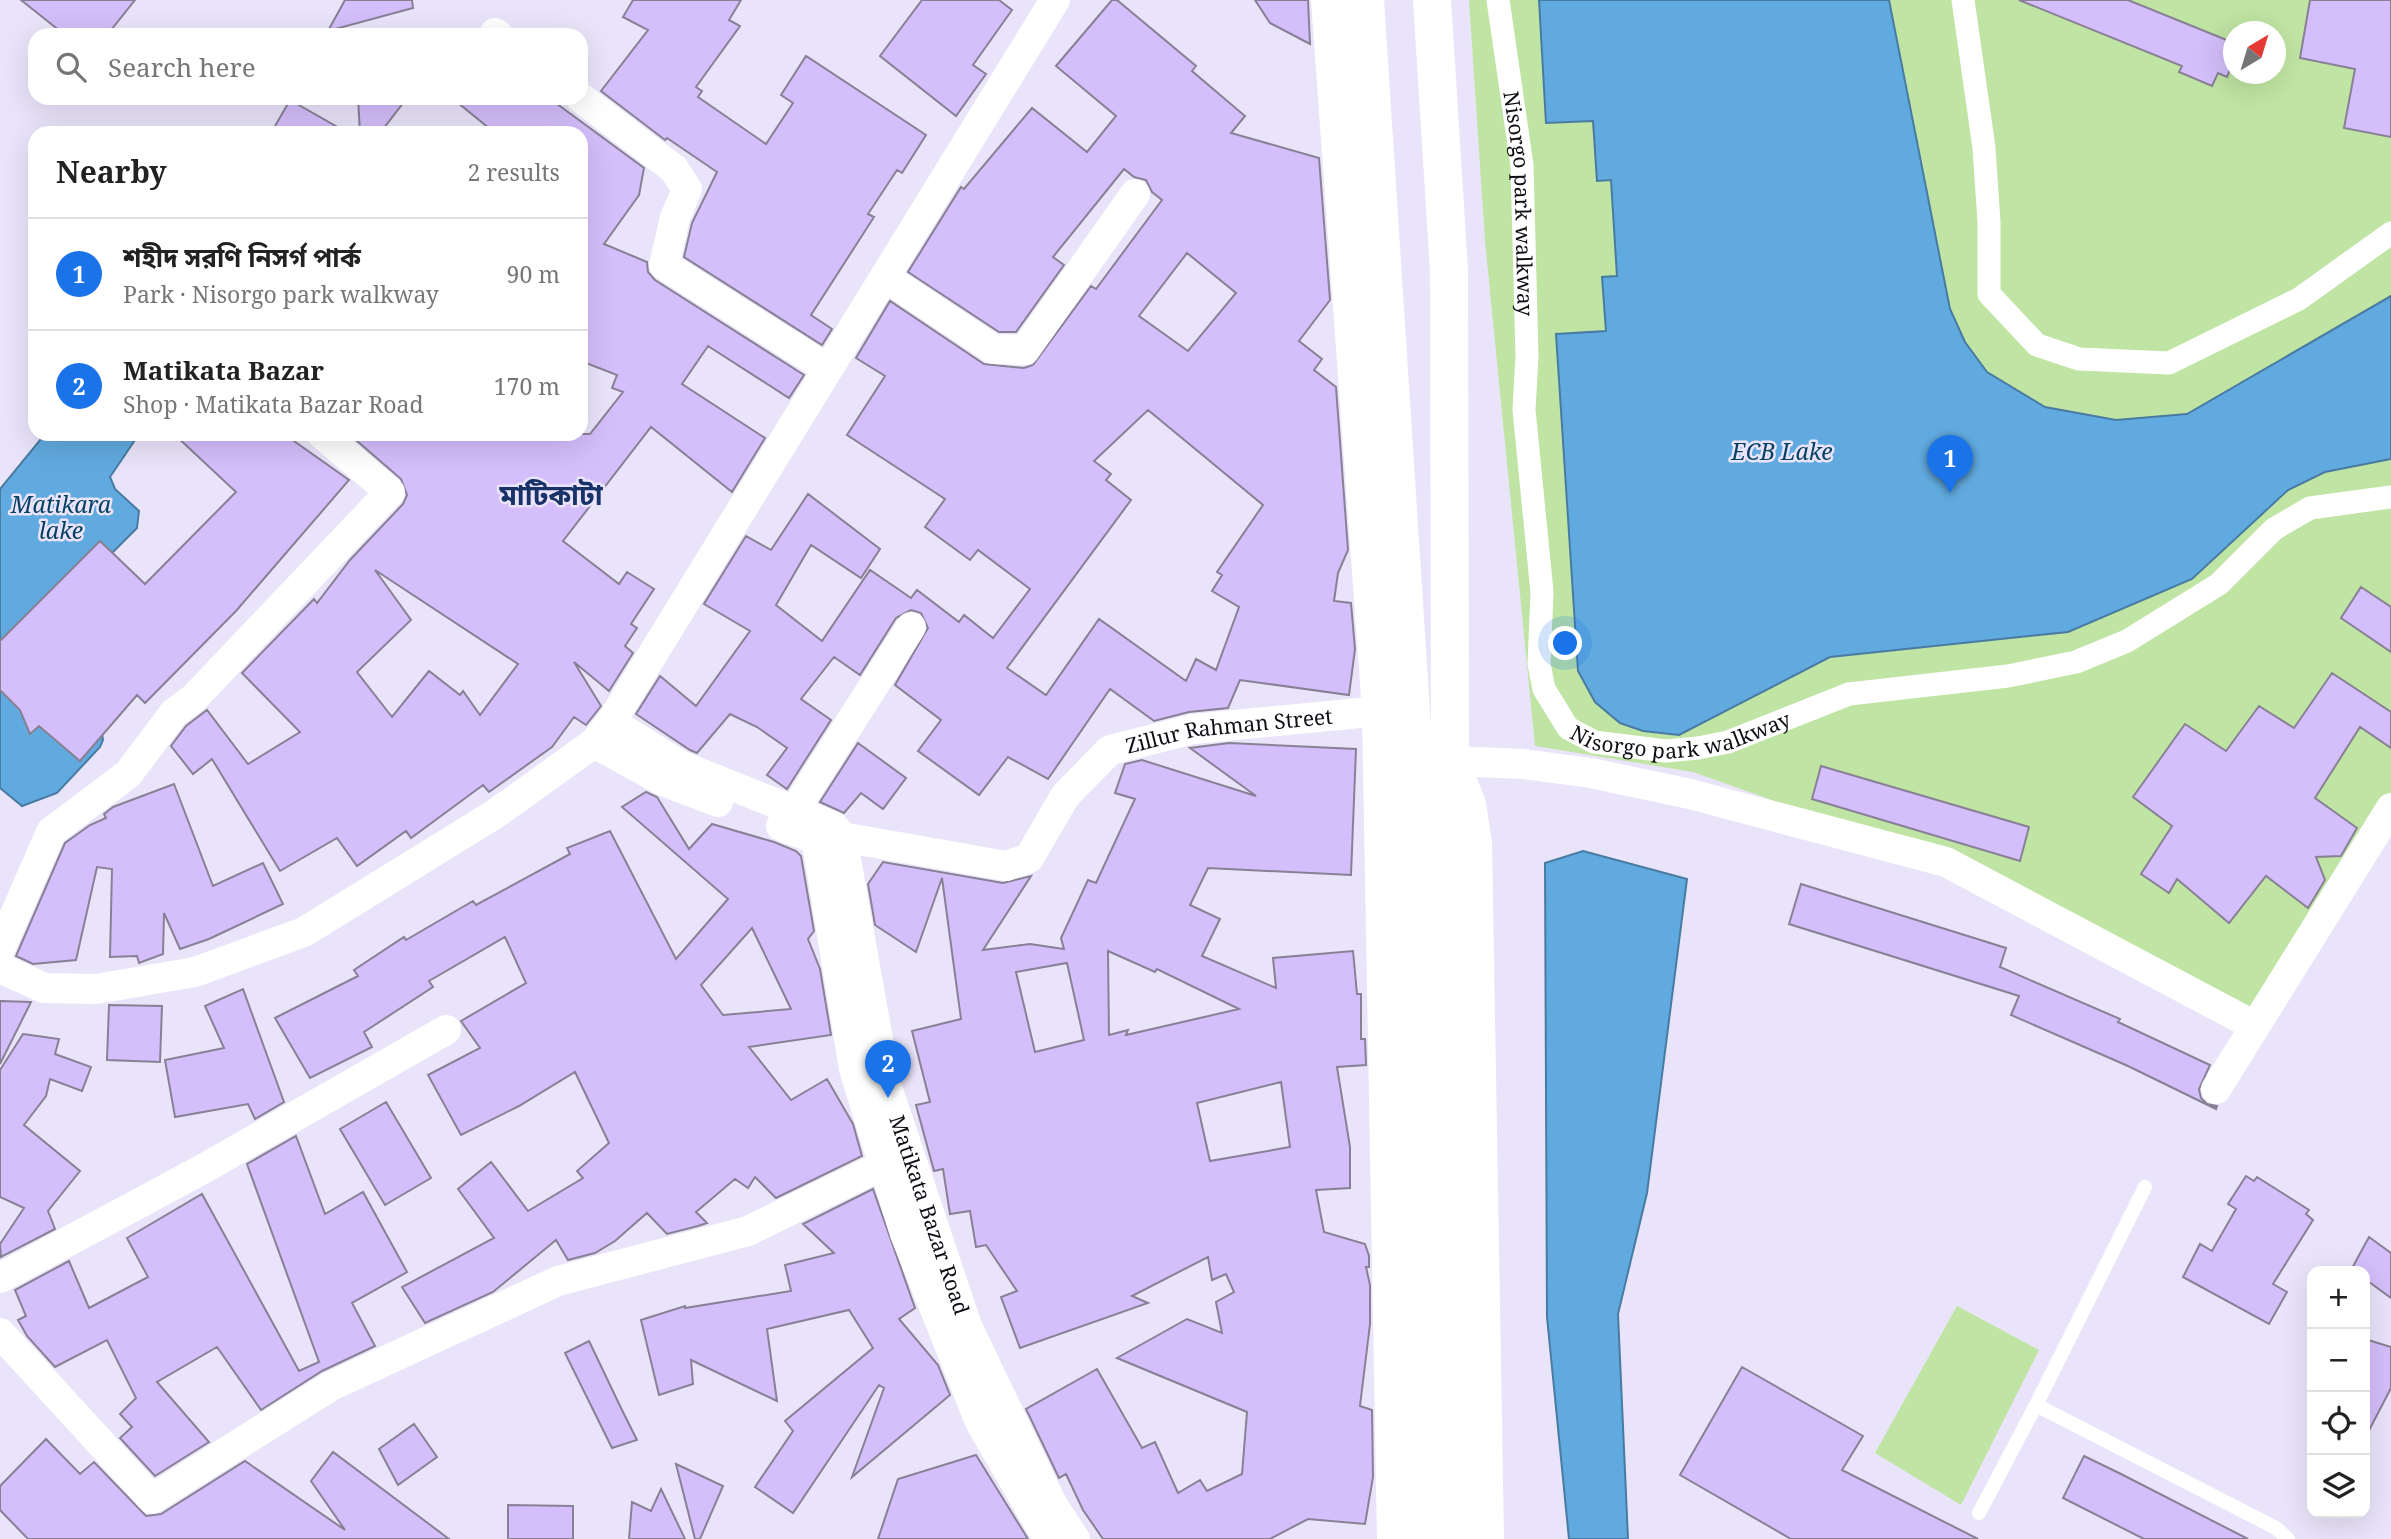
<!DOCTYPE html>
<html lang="en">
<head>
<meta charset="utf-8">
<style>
	body { margin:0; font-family:"Noto Serif","Noto Sans Bengali",serif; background:#f2f2f2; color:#222 }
	.controls { position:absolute; right:21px; bottom:21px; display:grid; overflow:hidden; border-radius:14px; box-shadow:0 7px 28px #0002 }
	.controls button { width:63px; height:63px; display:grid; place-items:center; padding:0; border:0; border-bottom:2px solid #e0e0e0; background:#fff; color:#222; font:35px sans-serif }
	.compass { position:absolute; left:2223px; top:21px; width:63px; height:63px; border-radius:50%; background:#fff; box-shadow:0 7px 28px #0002; rotate:38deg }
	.you { position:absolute; left:1566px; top:644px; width:24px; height:24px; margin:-18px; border:5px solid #fff; border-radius:50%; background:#1a73e8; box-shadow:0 0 0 10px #1a73e833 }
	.badge { display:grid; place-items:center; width:46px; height:46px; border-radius:50%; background:#1a73e8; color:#fff; font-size:23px; font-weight:700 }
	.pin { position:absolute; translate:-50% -58px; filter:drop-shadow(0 2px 4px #0008) }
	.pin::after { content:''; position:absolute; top:37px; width:24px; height:21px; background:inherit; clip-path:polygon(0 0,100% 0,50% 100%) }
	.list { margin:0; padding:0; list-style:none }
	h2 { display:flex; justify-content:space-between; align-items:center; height:91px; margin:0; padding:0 28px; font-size:30px }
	h2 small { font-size:23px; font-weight:400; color:#767676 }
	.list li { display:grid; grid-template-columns:46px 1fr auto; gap:21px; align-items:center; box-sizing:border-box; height:112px; padding:0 28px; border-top:2px solid #e0e0e0 }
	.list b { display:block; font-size:26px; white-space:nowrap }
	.list p { margin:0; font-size:23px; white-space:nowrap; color:#767676 }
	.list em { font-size:23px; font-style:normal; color:#767676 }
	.icon { flex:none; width:38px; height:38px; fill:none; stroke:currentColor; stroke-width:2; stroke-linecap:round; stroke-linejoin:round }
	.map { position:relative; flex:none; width:2391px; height:1539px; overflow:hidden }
	.search { position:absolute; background:#fff; box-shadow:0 7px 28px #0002; left:28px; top:28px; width:560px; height:77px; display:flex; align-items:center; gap:18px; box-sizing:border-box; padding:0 24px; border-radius:21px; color:#767676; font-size:26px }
	.panel { position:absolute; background:#fff; box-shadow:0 7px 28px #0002; left:28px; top:126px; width:560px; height:315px; border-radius:21px }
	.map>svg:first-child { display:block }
	.green { fill:#c0e4a3; fill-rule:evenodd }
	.water { fill:#61aadf; stroke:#497ba2; stroke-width:2 }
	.building { fill:#d4befb; stroke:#888195; stroke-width:2; fill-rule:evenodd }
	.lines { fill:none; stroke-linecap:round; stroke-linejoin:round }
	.service { stroke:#fff; stroke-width:14 }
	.pedestrian { stroke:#fff; stroke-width:23 }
	.minor { stroke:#fff; stroke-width:30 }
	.secondary { stroke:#fff; stroke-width:38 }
	.primary { stroke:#fff; stroke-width:38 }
	.labels { text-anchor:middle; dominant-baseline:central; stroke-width:5; stroke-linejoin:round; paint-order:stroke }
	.street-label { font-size:21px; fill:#100e15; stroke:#eae4fa }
	.water-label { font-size:23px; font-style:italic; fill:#064164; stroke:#eae4fa }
	.district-label { font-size:28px; font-weight:bold; fill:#183268; stroke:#eae4fa }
</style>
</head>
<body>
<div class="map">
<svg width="2391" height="1539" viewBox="0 0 2391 1539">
	<rect width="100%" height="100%" fill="#eae4fa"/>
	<path class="green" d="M 1469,0 L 2391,0 L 2391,808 L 2255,1026 L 1946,862 L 1693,772 L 1535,746 L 1485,241 ZM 2234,32 L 2276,32 L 2276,74 L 2234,74 Z
		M 1957,1306 L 2039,1350 L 1961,1505 L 1875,1453 Z"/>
	<path class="water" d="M 1539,0 L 1889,0 L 1950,309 L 1965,342 L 1987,372 L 2045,407 L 2116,420 L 2187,414 L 2391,296 L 2391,459 L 2325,472 L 2288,490 L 2192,579 L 2068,632 L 1830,657 L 1679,735 L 1643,731 L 1620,723 L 1595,702 L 1578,671 L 1556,334 L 1606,331 L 1602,277 L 1617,276 L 1611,180 L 1597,181 L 1593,121 L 1546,123 Z
		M 45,434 L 139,434 L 110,477 L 115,489 L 139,511 L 137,528 L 76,589 L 103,740 L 100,747 L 57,793 L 22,806 L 0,788 L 0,489 Z
		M 1583,851 L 1687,879 L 1647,1193 L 1618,1314 L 1628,1539 L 1569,1539 L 1547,1317 L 1545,863 Z"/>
	<path class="building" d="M 21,0 L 135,0 L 107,35 L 65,35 Z
		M 345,0 L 412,0 L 413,8 L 328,31 Z
		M 633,0 L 741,0 L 729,20 L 740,26 L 696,87 L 702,91 L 698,97 L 766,144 L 793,103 L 781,95 L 806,56 L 926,135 L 902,173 L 897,170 L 868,214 L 874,217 L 811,315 L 832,329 L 822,345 L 684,257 L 692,223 L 717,172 L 667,138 L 665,140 L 601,91 L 648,30 L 623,17 Z
		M 922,0 L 999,0 L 1012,10 L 973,65 L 986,74 L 956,116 L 880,56 Z
		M 1112,0 L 1117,0 L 1196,66 L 1192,71 L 1245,116 L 1231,133 L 1319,158 L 1330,300 L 1299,341 L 1322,359 L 1314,370 L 1336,387 L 1348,550 L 1338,573 L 1334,601 L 1351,603 L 1355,649 L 1349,695 L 1240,680 L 1228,708 L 1189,712 L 1154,721 L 1110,689 L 1048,779 L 1008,757 L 979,795 L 918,751 L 941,720 L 895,685 L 928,628 L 921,613 L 911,610 L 896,618 L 860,675 L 834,657 L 801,699 L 831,720 L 787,789 L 767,775 L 787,748 L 757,727 L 730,714 L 697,753 L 690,750 L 636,714 L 660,676 L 696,706 L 750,631 L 704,604 L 746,536 L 771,550 L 808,494 L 880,549 L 861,578 L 811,545 L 776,605 L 822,641 L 870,570 L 911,598 L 917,590 L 959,622 L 964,615 L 993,638 L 1030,589 L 978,550 L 970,560 L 925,527 L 945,499 L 847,435 L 885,376 L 856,358 L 890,301 L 984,364 L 1024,368 L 1033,365 L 1091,286 L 1096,289 L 1162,200 L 1152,192 L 1146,180 L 1134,177 L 1124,169 L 1053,257 L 1064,265 L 1016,332 L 999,332 L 908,272 L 961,187 L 964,189 L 1032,108 L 1087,152 L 1116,116 L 1056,66 ZM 1187,253 L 1236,293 L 1188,351 L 1139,316 ZM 1148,410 L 1263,505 L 1217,572 L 1222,575 L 1212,591 L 1239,607 L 1216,670 L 1196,659 L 1186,681 L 1099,619 L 1046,695 L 1007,668 L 1131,500 L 1106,480 L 1111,474 L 1094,461 Z
		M 1255,0 L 1308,0 L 1310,44 L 1270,23 Z
		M 2019,0 L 2128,0 L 2234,43 L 2234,60 L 2227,77 L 2218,73 L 2212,86 L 2179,72 L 2182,66 Z
		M 2310,0 L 2391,0 L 2391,137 L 2344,128 L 2355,69 L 2300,58 Z
		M 358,98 L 407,98 L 380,133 L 360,133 Z
		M 452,98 L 549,98 L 644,168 L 639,195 L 604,244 L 647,262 L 648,272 L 655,280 L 804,375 L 789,398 L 708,346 L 682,384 L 765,438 L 732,492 L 651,427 L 563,541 L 619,584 L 627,572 L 654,589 L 631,624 L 637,628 L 625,646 L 633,653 L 609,691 L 574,662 L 601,706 L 586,725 L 574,717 L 552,747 L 489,792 L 483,785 L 411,838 L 406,831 L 357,866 L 337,838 L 280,871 L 212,759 L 193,774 L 171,746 L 186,726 L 207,710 L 248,764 L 300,732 L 242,673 L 314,599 L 317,603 L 350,560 L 403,504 L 407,495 L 401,479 L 349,434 L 590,434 L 623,392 L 612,388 L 617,375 L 581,361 L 581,133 L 495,133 ZM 375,570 L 518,664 L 480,715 L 463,691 L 460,695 L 429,671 L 392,717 L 357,672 L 411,620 Z
		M 290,100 L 348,133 L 271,133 Z
		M 174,434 L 284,434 L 349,480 L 236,611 L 145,703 L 137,695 L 80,761 L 39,726 L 30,734 L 20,710 L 0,690 L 0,641 L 100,541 L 145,584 L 236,492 Z
		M 2361,587 L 2391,607 L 2391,652 L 2341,618 Z
		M 2332,673 L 2391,712 L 2391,748 L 2360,727 L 2315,798 L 2357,828 L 2341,856 L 2316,857 L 2325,880 L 2308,908 L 2266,876 L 2229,923 L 2177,879 L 2169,893 L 2141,874 L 2172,826 L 2133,797 L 2185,724 L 2226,751 L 2259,706 L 2294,728 Z
		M 858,743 L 906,778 L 883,809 L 861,793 L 844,813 L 820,802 Z
		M 1229,743 L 1356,749 L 1351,875 L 1208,868 L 1190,905 L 1220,919 L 1202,956 L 1276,988 L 1273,958 L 1353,951 L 1357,994 L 1361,994 L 1361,1039 L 1365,1039 L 1366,1065 L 1337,1067 L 1350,1147 L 1350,1188 L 1316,1190 L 1324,1232 L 1365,1244 L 1369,1256 L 1369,1267 L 1366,1267 L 1370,1285 L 1370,1324 L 1360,1406 L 1372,1410 L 1373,1477 L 1365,1524 L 1308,1519 L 1270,1539 L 1103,1539 L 1083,1510 L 1066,1474 L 1059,1478 L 1026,1409 L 1097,1369 L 1142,1448 L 1155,1442 L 1178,1493 L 1200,1480 L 1207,1491 L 1242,1474 L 1247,1412 L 1117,1358 L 1187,1319 L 1222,1333 L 1216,1302 L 1234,1292 L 1226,1274 L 1212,1280 L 1208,1257 L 1132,1296 L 1148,1303 L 1020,1348 L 1001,1297 L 1017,1291 L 986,1245 L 976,1247 L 970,1211 L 950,1214 L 943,1169 L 934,1171 L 916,1105 L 930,1102 L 912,1031 L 961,1019 L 942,878 L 916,952 L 875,925 L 868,884 L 883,862 L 1003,883 L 1031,876 L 983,950 L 1030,944 L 1064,949 L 1061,938 L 1088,880 L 1096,883 L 1135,799 L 1115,793 L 1125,764 L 1142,760 L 1256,796 L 1190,748 ZM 1108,951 L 1155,972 L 1157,969 L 1239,1009 L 1126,1035 L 1128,1030 L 1109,1035 ZM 1067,963 L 1084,1040 L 1035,1052 L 1016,972 ZM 1281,1082 L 1290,1147 L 1210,1161 L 1197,1103 Z
		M 1821,766 L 2029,827 L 2020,861 L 1812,799 Z
		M 174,784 L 213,886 L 263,863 L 283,904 L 209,939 L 180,949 L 164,913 L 163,954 L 139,963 L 137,956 L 110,957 L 112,869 L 97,867 L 76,960 L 33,964 L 16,956 L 65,843 L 90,825 L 106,818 L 104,814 L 113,807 Z
		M 646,792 L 657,797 L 689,849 L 712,824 L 774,842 L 796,851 L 801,856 L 814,931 L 808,939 L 820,969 L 831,1035 L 749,1047 L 791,1100 L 827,1079 L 853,1124 L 862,1156 L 776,1198 L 755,1177 L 748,1188 L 735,1179 L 696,1212 L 707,1223 L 698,1226 L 667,1234 L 647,1213 L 615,1241 L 595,1253 L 568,1260 L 556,1240 L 493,1292 L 425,1323 L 402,1287 L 494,1238 L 458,1189 L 491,1162 L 528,1211 L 583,1178 L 577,1171 L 609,1143 L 575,1072 L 519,1106 L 461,1135 L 428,1075 L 480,1048 L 461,1021 L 526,983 L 505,937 L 429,981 L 433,987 L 364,1032 L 372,1047 L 310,1078 L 275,1018 L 358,976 L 354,970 L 404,937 L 406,940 L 473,901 L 476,905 L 570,854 L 567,848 L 610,831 L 676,959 L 728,899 L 622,807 ZM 752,928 L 791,1009 L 723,1015 L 701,985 Z
		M 1801,884 L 2006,948 L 2000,967 L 2120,1019 L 2118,1022 L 2210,1065 L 2199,1089 L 2201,1098 L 2207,1104 L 2217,1106 L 2216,1109 L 2128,1066 L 2011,1015 L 2019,996 L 1789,924 Z
		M 243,989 L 284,1102 L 255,1119 L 248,1104 L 175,1117 L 165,1060 L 224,1048 L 205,1006 Z
		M 0,1001 L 31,1002 L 0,1064 Z
		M 109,1005 L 162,1006 L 160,1062 L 107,1060 Z
		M 23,1034 L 59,1039 L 55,1054 L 91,1067 L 82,1091 L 50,1079 L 46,1096 L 24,1125 L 80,1171 L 48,1211 L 55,1229 L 1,1257 L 0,1244 L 24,1208 L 0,1197 L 0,1070 Z
		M 386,1102 L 431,1178 L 385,1205 L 340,1129 Z
		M 296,1136 L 325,1214 L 363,1192 L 407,1272 L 352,1303 L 375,1346 L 322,1371 L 261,1410 L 217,1347 L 157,1382 L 209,1442 L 155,1476 L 120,1438 L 132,1427 L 120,1414 L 136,1398 L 107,1340 L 55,1367 L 27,1336 L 18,1320 L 26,1316 L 15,1290 L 69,1261 L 89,1308 L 148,1277 L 127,1238 L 202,1194 L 299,1371 L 319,1362 L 247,1164 Z
		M 2246,1176 L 2254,1181 L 2257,1177 L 2309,1210 L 2306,1214 L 2313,1220 L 2273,1284 L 2287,1292 L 2269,1324 L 2183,1277 L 2200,1244 L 2212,1251 L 2236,1209 L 2228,1204 Z
		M 873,1189 L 915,1308 L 899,1319 L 938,1365 L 950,1395 L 852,1477 L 884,1388 L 879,1385 L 793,1513 L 755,1487 L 793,1431 L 785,1421 L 873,1348 L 849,1310 L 767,1329 L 777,1401 L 691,1360 L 693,1384 L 659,1395 L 641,1320 L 685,1306 L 685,1308 L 791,1291 L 785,1265 L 834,1253 L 803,1224 Z
		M 2369,1237 L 2391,1253 L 2391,1298 L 2365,1279 L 2365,1271 L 2351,1270 Z
		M 2365,1339 L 2391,1347 L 2391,1388 L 2365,1438 Z
		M 589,1341 L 621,1408 L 637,1440 L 612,1448 L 565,1353 Z
		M 1742,1367 L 1863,1436 L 1842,1470 L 1978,1539 L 1791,1539 L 1680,1475 Z
		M 414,1424 L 437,1457 L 398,1485 L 379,1449 Z
		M 46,1439 L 80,1474 L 94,1462 L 146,1516 L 161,1514 L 245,1461 L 345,1530 L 311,1481 L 333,1452 L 449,1539 L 28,1539 L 0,1510 L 0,1486 Z
		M 976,1455 L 1028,1539 L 878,1539 L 898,1479 Z
		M 2084,1456 L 2121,1474 L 2248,1539 L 2144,1539 L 2063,1498 Z
		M 676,1464 L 723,1486 L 700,1539 L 695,1539 Z
		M 661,1489 L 685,1539 L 629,1539 L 632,1502 L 651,1511 Z
		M 508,1505 L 573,1506 L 573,1539 L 508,1539 Z"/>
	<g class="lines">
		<path class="service" d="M 2145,1187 L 2036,1405 L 2276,1528 L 2288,1539
			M 1979,1513 L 2036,1405"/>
		<g class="pedestrian">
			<path id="s1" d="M 1498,0 L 1522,165 L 1527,356 L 1524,410 L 1542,592 L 1539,664 L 1544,689 L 1568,728 L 1594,742 L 1666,751 L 1698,748 L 1728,742 L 1849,694 L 2008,676 L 2076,662 L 2127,641 L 2219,584 L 2274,529 L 2310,508 L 2391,497"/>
			<path d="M 1963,0 L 1984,148 L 1989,222 L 1989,294 L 2037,345 L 2079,359 L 2169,363 L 2299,299 L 2391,233"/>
		</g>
		<g class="minor">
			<path d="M 495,33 L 498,35"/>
			<path d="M 581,98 L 674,169 L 687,189 L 675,218 L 664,265 L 828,369"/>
			<path d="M 885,277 L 993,349 L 1025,350 L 1135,194"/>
			<path id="s2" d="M 611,722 L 682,766 L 833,826 L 842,837 L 886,1084 L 967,1326 L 1052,1504 L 1075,1539"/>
			<path d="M 594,743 L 663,781 L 718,802"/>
			<path d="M 1450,761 L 1524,764 L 1591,773 L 1690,794 L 1946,862 L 2255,1026"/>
			<path d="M 794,811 L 911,627"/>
			<path d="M 781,826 L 810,837 L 817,843 L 854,1069 L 905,1234 L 980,1422 L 1048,1539"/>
			<path id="s3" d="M 842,837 L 1006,866 L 1029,858 L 1065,796 L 1110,750 L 1193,729 L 1381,711"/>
			<path d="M 0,949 L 51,832 L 128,774 L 174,713 L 194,698 L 390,492 L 322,434"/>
			<path d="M 0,968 L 44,988 L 96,989 L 195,972 L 304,932 L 495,814 L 594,743 L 611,722 L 1055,0"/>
			<path d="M 2216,1089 L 2391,808"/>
			<path d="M 0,1278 L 203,1169 L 446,1030"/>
			<path d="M 0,1333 L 152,1499 L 331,1386 L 558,1281 L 748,1231 L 883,1165"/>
		</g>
		<path class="secondary" d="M 1330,0 L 1381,711 L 1396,1539
			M 1458,782 L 1467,805 L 1473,844 L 1485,1539"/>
		<path class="primary" d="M 1365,0 L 1418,820 L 1429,1319 L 1428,1539
			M 1432,0 L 1449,270 L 1450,761 L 1463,1338 L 1462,1539"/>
	</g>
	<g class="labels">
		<g class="street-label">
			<text stroke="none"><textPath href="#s1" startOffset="205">Nisorgo park walkway</textPath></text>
			<text stroke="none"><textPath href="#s1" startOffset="856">Nisorgo park walkway</textPath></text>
			<text stroke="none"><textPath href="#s3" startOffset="448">Zillur Rahman Street</textPath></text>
			<text stroke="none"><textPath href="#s2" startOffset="649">Matikata Bazar Road</textPath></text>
		</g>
		<g class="water-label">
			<text x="1782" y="451">ECB Lake</text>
			<text x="61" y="504">Matikara<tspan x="61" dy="26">lake</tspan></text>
		</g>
		<g class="district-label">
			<text x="551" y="494">মাটিকাটা</text>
		</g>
	</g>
</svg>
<div class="controls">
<button>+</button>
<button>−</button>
<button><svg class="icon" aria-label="locate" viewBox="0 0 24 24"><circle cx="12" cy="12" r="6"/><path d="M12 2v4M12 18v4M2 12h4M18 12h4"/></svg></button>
<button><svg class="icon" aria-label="layers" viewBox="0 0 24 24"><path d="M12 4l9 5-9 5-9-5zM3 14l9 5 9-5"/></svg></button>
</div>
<svg class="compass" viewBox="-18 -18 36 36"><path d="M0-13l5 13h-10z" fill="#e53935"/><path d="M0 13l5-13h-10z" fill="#767676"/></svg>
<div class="you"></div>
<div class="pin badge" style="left:1950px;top:493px">1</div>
<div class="pin badge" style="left:888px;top:1098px">2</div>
<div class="search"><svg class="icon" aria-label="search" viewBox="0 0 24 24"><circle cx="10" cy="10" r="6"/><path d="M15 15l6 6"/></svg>Search here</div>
<section class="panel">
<h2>Nearby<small>2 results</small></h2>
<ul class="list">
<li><span class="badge">1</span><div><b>শহীদ সরণি নিসর্গ পার্ক</b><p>Park · Nisorgo park walkway</p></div><em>90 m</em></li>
<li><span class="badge">2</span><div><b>Matikata Bazar</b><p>Shop · Matikata Bazar Road</p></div><em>170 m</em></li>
</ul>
</section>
</div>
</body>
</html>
